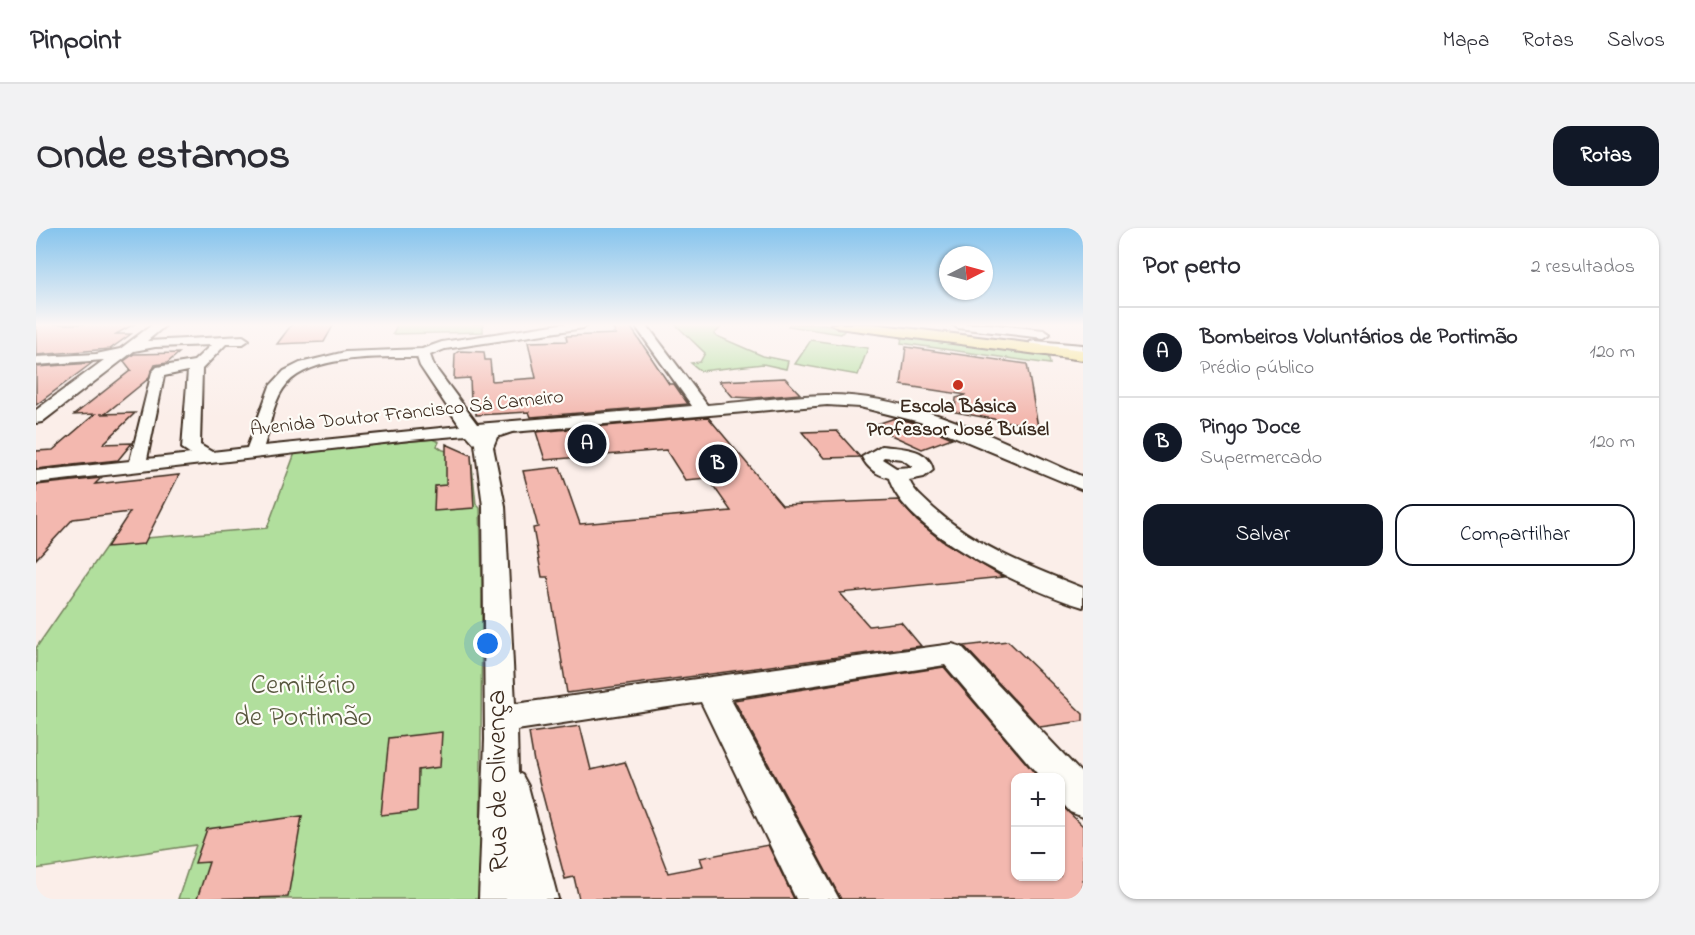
<!DOCTYPE html>
<html lang="pt">
<head>
<meta charset="utf-8">
<style>
	body { margin:0; font-family:"Indie Flower",sans-serif; background:#f2f2f3; color:#2b2b33 }
	.controls { position:absolute; right:18px; bottom:18px; display:grid; overflow:hidden; border-radius:12px; box-shadow:0 2px 4px #0004 }
	.controls button { width:54px; height:54px; display:grid; place-items:center; padding:0; border:0; border-bottom:2px solid #e1e1e2; background:#fff; color:#2b2b33; font:30px sans-serif }
	.compass { position:absolute; left:903px; top:18px; width:54px; height:54px; border-radius:50%; background:#fff; box-shadow:0 2px 4px #0004; rotate:84deg }
	.you { position:absolute; left:452px; top:416px; width:21px; height:21px; margin:-15px; border:4px solid #fff; border-radius:50%; background:#1a73e8; box-shadow:0 0 0 9px #1a73e833 }
	.badge { display:grid; place-items:center; width:39px; height:39px; border-radius:50%; background:#111827; color:#fff; font-size:20px; font-weight:700 }
	.pin { position:absolute; translate:-50% -50%; border:3px solid #fff; box-shadow:0 2px 6px #0006 }
	.list { margin:0; padding:0; list-style:none }
	h2 { display:flex; justify-content:space-between; align-items:center; height:78px; margin:0; padding:0 24px; font-size:26px }
	h2 small { font-size:20px; font-weight:400; color:#7c7c81 }
	.list li { display:grid; grid-template-columns:39px 1fr auto; gap:18px; align-items:center; box-sizing:border-box; height:90px; padding:0 24px; border-top:2px solid #e1e1e2 }
	.list b { display:block; font-size:22px; white-space:nowrap }
	.list p { margin:0; font-size:20px; white-space:nowrap; color:#7c7c81 }
	.list em { font-size:20px; font-style:normal; color:#7c7c81 }
	.actions { display:flex; gap:12px; padding:18px 24px }
	.actions a { flex:1; padding:14px 0; border:2px solid #111827; border-radius:18px; text-align:center; font-size:21px; color:#111827 }
	.actions .main { background:#111827; color:#fff }
	.map { position:relative; flex:none; width:1047px; height:671px; overflow:hidden; border-radius:18px }
	header { display:flex; align-items:center; gap:36px; box-sizing:border-box; height:84px; padding:0 30px; background:#fff; border-bottom:2px solid #e1e1e2 }
	header strong { font-size:28px }
	nav { display:flex; gap:33px; margin-inline-start:auto; font-size:21px }
	.intro { display:flex; align-items:center; justify-content:space-between; box-sizing:border-box; height:144px; padding:0 36px }
	h1 { margin:0; font-size:42px }
	.button { padding:15px 27px; border-radius:18px; background:#111827; color:#fff; font-size:21px; font-weight:700 }
	main { display:flex; gap:36px; padding:0 36px }
	aside { flex:1; background:#fff; border-radius:18px; box-shadow:0 2px 4px #0004 }
	.map>svg:first-child { display:block }
	.green { fill:#b1df9d; stroke:#76845e; stroke-width:1.5 }
	.building { fill:#f3b8af; stroke:#3b2a1e; stroke-width:1.5 }
	.lines { fill:none; stroke-linecap:round; stroke-linejoin:round }
	.minor-casing { stroke:#3b2a1e; stroke-width:4 }
	.major-casing { stroke:#3b2a1e; stroke-width:4 }
	.minor { fill:#fdfcf7; fill-rule:evenodd }
	.major { fill:#f4e382; fill-rule:evenodd }
	.poi-dot { fill:#c8321e; stroke:#fdfcf7; stroke-width:2 }
	.labels { text-anchor:middle; dominant-baseline:central; stroke-width:4.5; stroke-linejoin:round; paint-order:stroke }
	.far-poi-label { font-size:20px; font-weight:bold; fill:#3b2a1e; stroke:#fdfcf7 }
	.far-street-label { font-size:20px; fill:#3b2a1e; stroke:#fdfcf7 }
	.near-park-label { font-size:28px; fill:#58573e; stroke:#fdfcf7 }
	.near-street-label { font-size:28px; fill:#3b2a1e; stroke:#fdfcf7 }
</style>
</head>
<body>
<header>
<strong>Pinpoint</strong>
<nav><a>Mapa</a><a>Rotas</a><a>Salvos</a></nav>
</header>
<div class="intro"><h1>Onde estamos</h1><a class="button">Rotas</a></div>
<main>
<div class="map">
<svg width="1047" height="671" viewBox="0 0 1047 671">
	<rect width="100%" height="100%" fill="#fbeee9"/>
	<filter id="ink" filterUnits="userSpaceOnUse"><feTurbulence type="fractalNoise" baseFrequency=".0167" numOctaves="2"/><feDisplacementMap in="SourceGraphic" scale="12" xChannelSelector="R" yChannelSelector="G"/><feConvolveMatrix kernelMatrix="1 2 1 2 8 2 1 2 1" color-interpolation-filters="sRGB"/></filter>
	<g filter="url(#ink)">
		<path class="green" d="M 361,96 L 447,96 L 447,104 L 357,106 Z
			M 639,96 L 689,96 L 678,106 L 681,108 L 727,128 L 752,133 L 750,141 L 727,136 L 665,143 L 655,135 L 664,134 L 669,125 Z
			M 753,96 L 788,96 L 1012,125 L 1014,136 L 865,115 L 866,108 L 810,101 L 805,106 L 752,98 Z
			M 775,112 L 832,120 L 822,147 L 759,136 Z
			M 396,211 L 403,214 L 401,218 L 407,222 L 435,228 L 440,276 L 444,280 L 446,355 L 444,671 L 142,671 L 160,617 L 0,641 L 0,420 L 74,313 L 231,300 L 259,225 Z"/>
		<path class="building" d="M 0,96 L 98,96 L 80,106 L 95,106 L 74,121 L 0,127 Z
			M 256,96 L 298,96 L 288,114 L 241,116 Z
			M 594,98 L 633,156 L 638,156 L 652,176 L 495,189 L 493,184 L 440,187 L 440,173 L 435,174 L 434,150 L 418,151 L 419,126 L 423,123 L 448,124 L 449,132 L 454,132 L 456,153 L 500,150 L 492,114 L 531,113 L 530,108 L 580,106 L 576,99 Z
			M 870,119 L 991,136 L 1002,199 L 919,184 L 920,170 L 930,167 L 865,157 Z
			M 143,125 L 131,135 L 119,137 L 112,151 L 69,186 L 64,186 L 99,185 L 67,216 L 96,215 L 82,232 L 0,241 L 0,223 L 17,222 L 59,186 L 38,187 L 95,142 L 88,133 L 98,126 Z
			M 56,135 L 0,177 L 0,139 Z
			M 749,150 L 764,166 L 718,170 L 697,169 L 683,153 Z
			M 672,189 L 746,277 L 862,272 L 881,293 L 906,313 L 967,349 L 804,365 L 833,398 L 865,394 L 885,418 L 531,465 L 512,349 L 506,349 L 497,300 L 502,299 L 487,243 L 524,239 L 544,296 L 695,283 L 672,250 L 649,252 L 630,222 L 509,232 L 500,204 Z
			M 859,190 L 883,196 L 916,210 L 886,221 L 835,198 Z
			M 801,203 L 824,229 L 788,230 L 766,204 Z
			M 410,216 L 435,227 L 438,280 L 398,283 L 399,258 L 410,257 Z
			M 143,247 L 108,316 L 71,319 L 94,284 L 37,291 L 0,331 L 0,257 L 65,250 L 59,256 Z
			M 972,413 L 1047,486 L 1047,493 L 1004,499 L 928,418 Z
			M 908,439 L 1002,549 L 980,549 L 980,648 L 1024,648 L 1024,576 L 1047,598 L 1047,671 L 805,671 L 698,472 Z
			M 544,498 L 555,542 L 589,534 L 632,645 L 667,638 L 664,630 L 732,617 L 758,671 L 543,671 L 538,649 L 529,651 L 498,534 L 493,505 Z
			M 406,504 L 404,539 L 382,542 L 381,583 L 345,587 L 353,510 Z
			M 266,588 L 252,669 L 161,671 L 173,634 L 159,635 L 171,601 Z"/>
		<g class="lines">
			<defs>
				<path id="minor" d="M 117,96 L 131,96 L 111,113 L 207,108 L 213,112 L 207,116 L 190,116 L 166,141 L 164,217 L 176,224 L 211,220 L 234,158 L 248,143 L 264,135 L 309,124 L 386,121 L 406,114 L 524,96 L 553,96 L 547,100 L 409,121 L 394,127 L 398,138 L 441,196 L 656,178 L 598,96 L 610,96 L 671,177 C 711,174 751,168 790,167 C 880,166 967,214 1047,249 L 1047,262 L 884,194 L 824,179 L 791,177 L 476,204 L 461,209 L 457,219 L 469,278 L 479,476 L 916,416 L 926,419 L 1047,547 L 1047,589 L 1034,584 L 1024,572 L 1024,550 L 1005,550 L 909,437 L 694,470 L 803,671 L 760,671 L 665,474 L 481,502 L 482,545 L 486,547 L 492,558 L 522,671 L 443,671 L 449,512 L 447,278 L 439,216 L 431,207 L 374,212 L 0,255 L 0,243 L 94,233 L 116,144 L 121,139 L 158,133 L 175,117 L 119,119 L 98,123 L 6,194 L 0,195 L 0,182 L 68,132 L 0,137 L 0,129 L 60,126 L 84,121 ZM 381,129 L 384,138 L 424,198 L 228,218 C 234,200 236,177 247,161 C 270,126 344,129 381,129 ZM 152,143 L 146,220 L 155,226 L 111,231 L 128,148 Z
					M 916,96 L 953,96 L 1008,102 L 1014,106 L 1008,110 L 922,100 Z
					M 999,113 L 1047,117 L 1047,125 L 994,120 L 994,114 Z
					M 845,218 C 863,220 893,219 897,242 L 888,249 L 873,252 C 878,264 888,271 897,280 C 941,319 993,339 1047,360 L 1047,379 C 995,364 868,305 853,250 C 840,246 832,241 826,229 ZM 848,229 L 866,231 L 877,239 L 860,240 L 846,231 Z"/>
				<path id="major" d="M 795,96 L 837,96 L 1047,122 L 1047,132 L 802,100 Z"/>
			</defs>
			<use href="#minor" class="minor-casing"/>
			<use href="#major" class="major-casing"/>
			<use href="#minor" class="minor"/>
			<use href="#major" class="major"/>
		</g>
	</g>
	<linearGradient id="sky" x2="0" y2="1"><stop stop-color="#86c4ed"/><stop offset="0.51" stop-color="#fdf7f5"/><stop offset="1" stop-color="#fdf7f5" stop-opacity="0"/></linearGradient>
	<rect width="1047" height="190" fill="url(#sky)"/>
	<circle class="poi-dot" cx="922" cy="157" r="6"/>
	<g class="labels">
		<g class="far-poi-label">
			<text x="922" y="179">Escola Básica<tspan x="922" dy="23">Professor José Buísel</tspan></text>
		</g>
		<g class="far-street-label">
			<text transform="translate(371 186) rotate(-6)">Avenida Doutor Francisco Sá Carneiro</text>
		</g>
		<g class="near-park-label">
			<text x="267" y="458">Cemitério<tspan x="267" dy="32">de Portimão</tspan></text>
		</g>
		<g class="near-street-label">
			<text transform="translate(463 553) rotate(-91)">Rua de Olivença</text>
		</g>
	</g>
</svg>
<div class="controls">
<button>+</button>
<button>−</button>
</div>
<svg class="compass" viewBox="-18 -18 36 36"><path d="M0-13l5 13h-10z" fill="#e53935"/><path d="M0 13l5-13h-10z" fill="#7c7c81"/></svg>
<div class="you"></div>
<div class="pin badge" style="left:551px;top:216px">A</div>
<div class="pin badge" style="left:682px;top:236px">B</div>
</div>
<aside>
<h2>Por perto<small>2 resultados</small></h2>
<ul class="list">
<li><span class="badge">A</span><div><b>Bombeiros Voluntários de Portimão</b><p>Prédio público</p></div><em>120 m</em></li>
<li><span class="badge">B</span><div><b>Pingo Doce</b><p>Supermercado</p></div><em>120 m</em></li>
</ul>
<div class="actions"><a class="main">Salvar</a><a>Compartilhar</a></div>
</aside>
</main>
</body>
</html>
